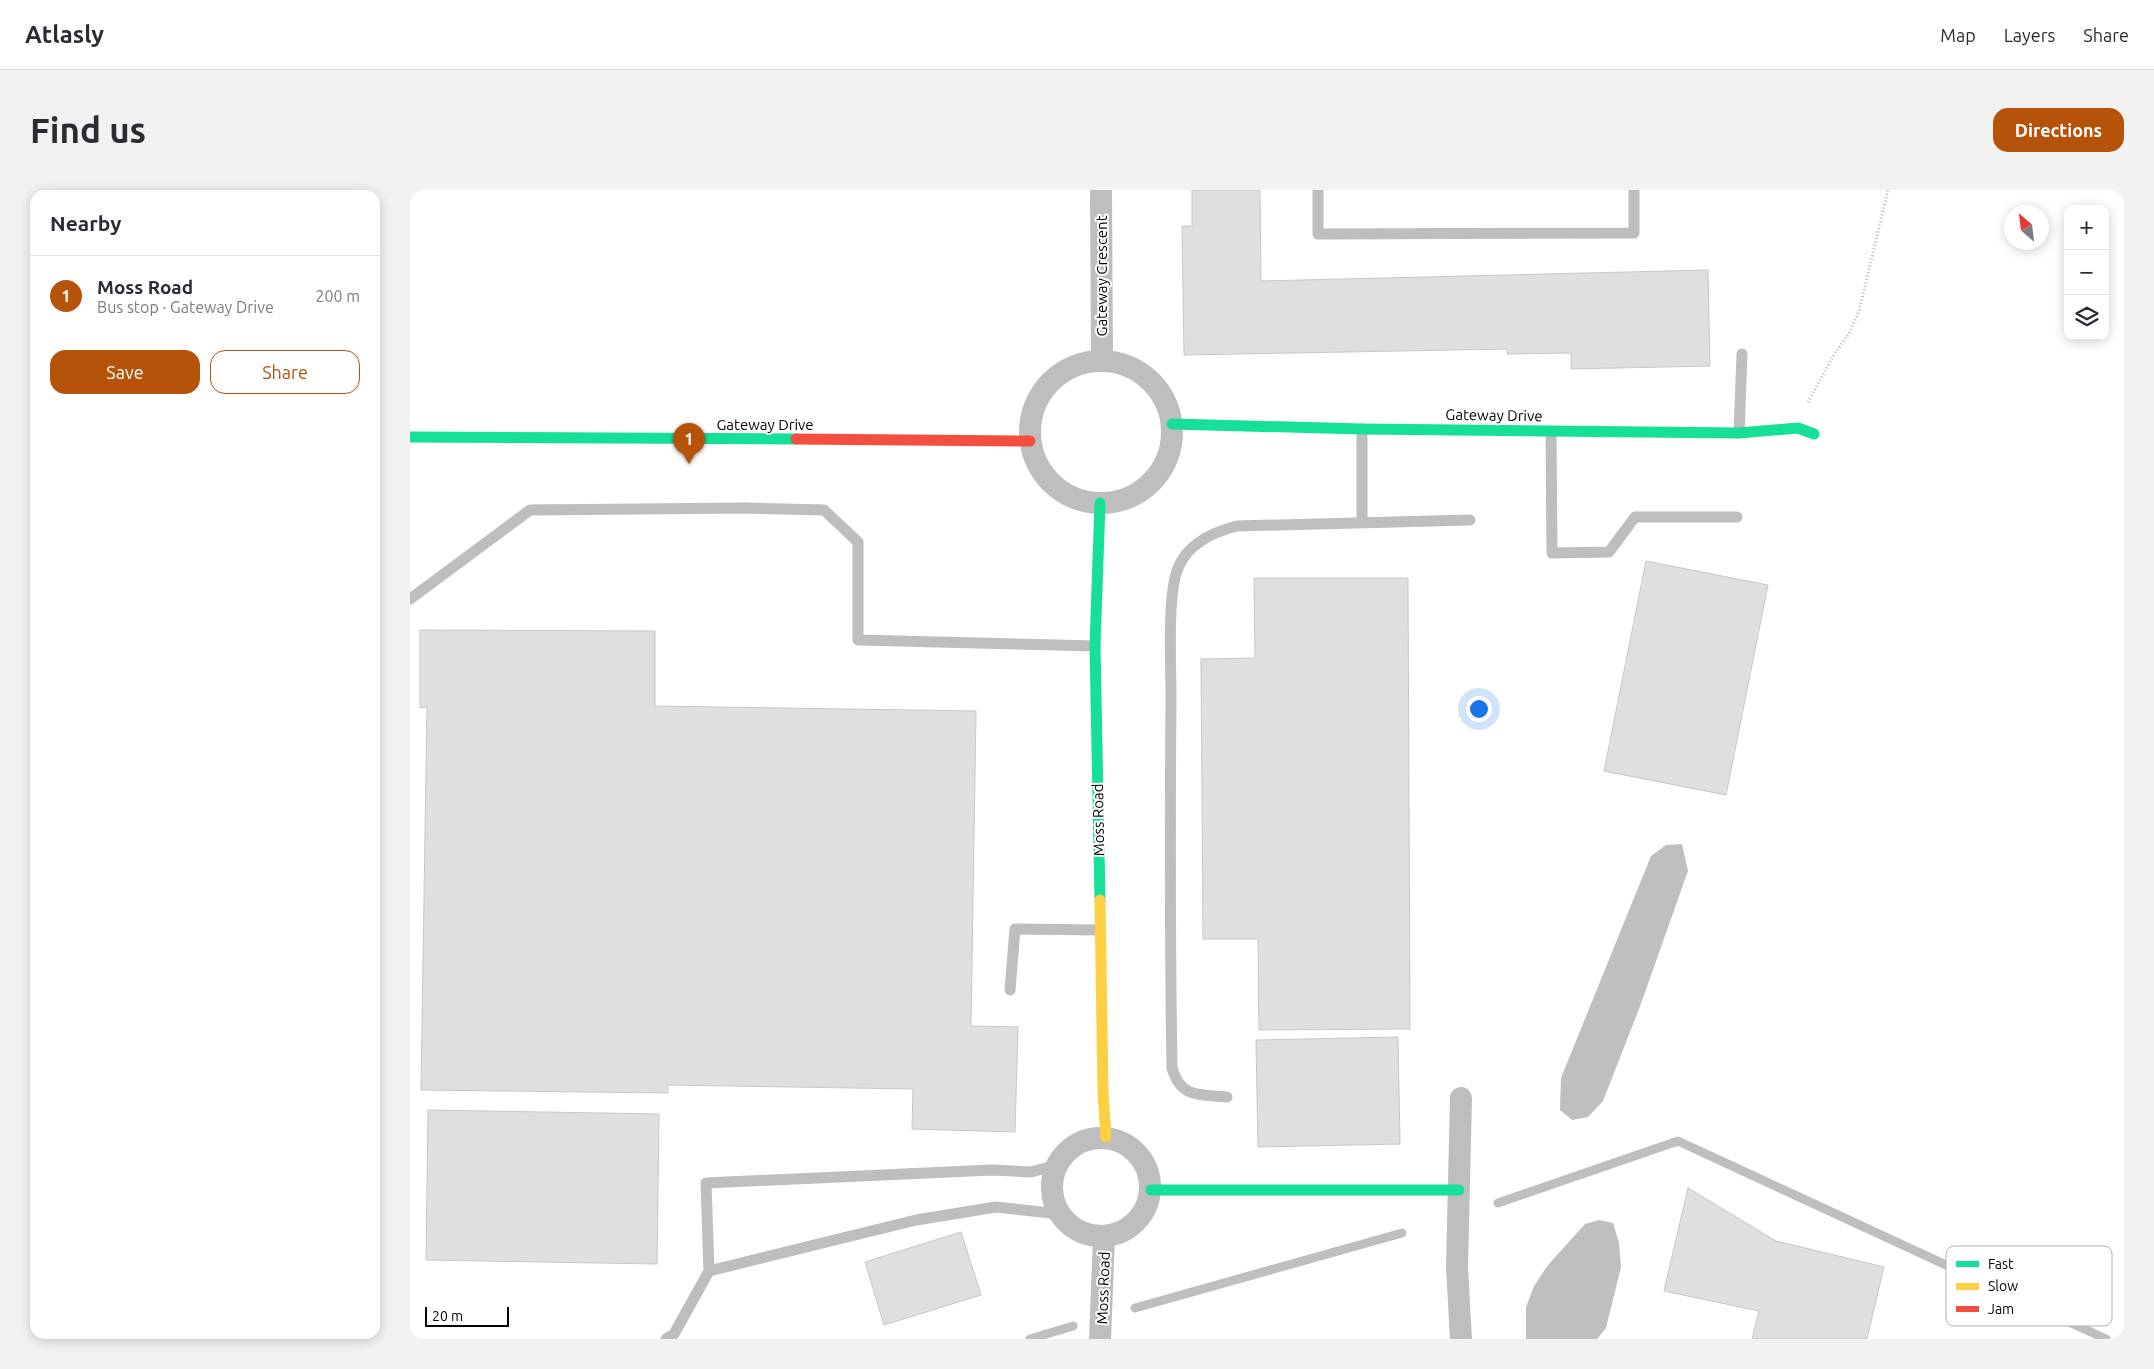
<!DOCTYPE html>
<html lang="en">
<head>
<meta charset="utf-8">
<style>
	body { margin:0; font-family:Ubuntu,sans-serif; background:#f2f2f3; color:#2b2b33 }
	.controls { position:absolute; right:15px; top:15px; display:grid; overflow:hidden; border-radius:10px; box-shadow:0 2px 12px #0003 }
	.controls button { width:45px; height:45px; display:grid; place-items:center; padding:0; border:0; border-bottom:1px solid #e1e1e2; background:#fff; color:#2b2b33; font:25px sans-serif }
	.compass { position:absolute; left:1594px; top:15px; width:45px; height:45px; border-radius:50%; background:#fff; box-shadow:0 2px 12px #0003; rotate:332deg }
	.scale { position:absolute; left:15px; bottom:12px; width:84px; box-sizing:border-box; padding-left:5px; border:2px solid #000; border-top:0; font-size:14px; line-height:18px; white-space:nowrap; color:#000; -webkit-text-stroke:4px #fff; paint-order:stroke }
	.you { position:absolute; left:1068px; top:518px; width:18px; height:18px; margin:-12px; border:4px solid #fff; border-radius:50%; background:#1a73e8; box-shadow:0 0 0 8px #1a73e833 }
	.badge { display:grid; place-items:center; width:32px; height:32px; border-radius:50%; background:#b45309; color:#fff; font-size:16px; font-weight:700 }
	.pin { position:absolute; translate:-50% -41px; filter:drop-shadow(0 1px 2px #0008) }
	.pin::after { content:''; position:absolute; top:26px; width:18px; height:15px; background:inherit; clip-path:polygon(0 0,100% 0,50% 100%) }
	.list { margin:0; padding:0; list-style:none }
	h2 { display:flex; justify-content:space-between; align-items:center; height:65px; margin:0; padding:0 20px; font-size:21px }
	h2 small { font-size:16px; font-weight:400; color:#7c7c81 }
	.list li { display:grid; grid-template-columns:32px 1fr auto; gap:15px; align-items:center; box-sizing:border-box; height:80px; padding:0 20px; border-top:1px solid #e1e1e2 }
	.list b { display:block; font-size:19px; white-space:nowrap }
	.list p { margin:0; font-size:16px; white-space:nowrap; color:#7c7c81 }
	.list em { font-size:16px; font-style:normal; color:#7c7c81 }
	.actions { display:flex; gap:10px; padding:15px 20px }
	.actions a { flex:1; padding:11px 0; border:1px solid #b45309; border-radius:15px; text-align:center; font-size:18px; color:#b45309 }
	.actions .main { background:#b45309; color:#fff }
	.icon { flex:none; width:28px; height:28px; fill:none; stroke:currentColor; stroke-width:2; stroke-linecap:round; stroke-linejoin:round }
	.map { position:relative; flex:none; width:1714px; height:1149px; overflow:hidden; border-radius:15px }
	header { display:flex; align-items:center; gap:30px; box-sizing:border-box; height:70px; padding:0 25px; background:#fff; border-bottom:1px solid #e1e1e2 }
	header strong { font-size:24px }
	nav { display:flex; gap:28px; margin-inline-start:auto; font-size:18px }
	.intro { display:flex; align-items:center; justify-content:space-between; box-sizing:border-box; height:120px; padding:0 30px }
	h1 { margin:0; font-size:35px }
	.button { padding:12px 22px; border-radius:15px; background:#b45309; color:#fff; font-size:18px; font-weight:700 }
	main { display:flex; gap:30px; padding:0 30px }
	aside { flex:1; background:#fff; border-radius:15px; box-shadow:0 2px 12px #0003 }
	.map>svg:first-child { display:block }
	.water { fill:#bfbfbf }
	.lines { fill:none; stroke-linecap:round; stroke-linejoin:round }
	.stream { stroke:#bfbfbf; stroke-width:9 }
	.building { fill:#dfdfdf; stroke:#c7c7c7 }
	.path { stroke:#b9b9b9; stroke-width:3; stroke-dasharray:1 2.5; stroke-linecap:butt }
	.lane { stroke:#bebebe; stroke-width:11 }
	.street { stroke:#bebebe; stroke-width:22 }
	.fast { stroke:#16e098; stroke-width:11 }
	.slow { stroke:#ffcf43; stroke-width:11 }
	.jam { stroke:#f24e42; stroke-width:11 }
	.labels { text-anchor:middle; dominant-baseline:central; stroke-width:4; stroke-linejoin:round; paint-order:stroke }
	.street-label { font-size:15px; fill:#000; stroke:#fff }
	.key { fill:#fff; stroke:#b2b2b2; stroke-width:1 }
	.key-label { font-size:14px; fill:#000 }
</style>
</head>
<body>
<header>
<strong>Atlasly</strong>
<nav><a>Map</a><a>Layers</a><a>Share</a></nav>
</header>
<div class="intro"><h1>Find us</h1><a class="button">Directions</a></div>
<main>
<aside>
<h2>Nearby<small></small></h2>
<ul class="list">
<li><span class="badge">1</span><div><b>Moss Road</b><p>Bus stop · Gateway Drive</p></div><em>200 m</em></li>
</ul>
<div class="actions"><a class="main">Save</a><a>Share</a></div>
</aside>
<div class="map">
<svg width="1714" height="1149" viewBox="0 0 1714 1149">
	<rect width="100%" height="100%" fill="#fff"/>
	<path class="water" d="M 1272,654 L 1278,681 L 1229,819 L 1193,911 L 1178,927 L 1162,930 L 1150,920 L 1151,888 L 1241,666 L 1256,655 Z
		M 1189,1030 L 1203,1033 L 1209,1053 L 1211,1077 L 1196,1138 L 1187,1149 L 1116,1149 L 1116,1117 L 1124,1096 L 1138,1075 L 1175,1034 Z"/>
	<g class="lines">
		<path class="stream" d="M 1088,1013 L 1268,951 L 1696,1149
			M 725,1118 L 992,1043
			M 620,1149 L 663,1136"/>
	</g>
	<path class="building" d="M 782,0 L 850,0 L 851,91 L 1298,80 L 1300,176 L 1161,179 L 1161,163 L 1097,164 L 1097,159 L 774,165 L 772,36 L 782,36 Z
		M 1236,371 L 1358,395 L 1316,605 L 1194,581 Z
		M 844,388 L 998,388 L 1000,839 L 849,840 L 848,749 L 793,749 L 791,469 L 845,468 Z
		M 10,440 L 245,441 L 245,516 L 566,521 L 561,836 L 608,837 L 605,942 L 502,939 L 503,899 L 258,895 L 258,903 L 11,900 L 17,517 L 10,518 Z
		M 988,847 L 990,954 L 848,957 L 846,850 Z
		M 18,920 L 249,924 L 247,1074 L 16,1070 Z
		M 1278,998 L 1366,1051 L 1474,1077 L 1457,1149 L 1342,1149 L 1349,1121 L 1254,1101 Z
		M 551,1042 L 571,1105 L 474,1135 L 455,1072 Z"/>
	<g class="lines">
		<path class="path" d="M 1398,212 L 1425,163 L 1440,142 L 1449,121 L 1478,0"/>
		<path class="lane" d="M 908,0 L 908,44 L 1224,43 L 1224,0
			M 1141,241 L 1142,363 L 1199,362 L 1225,327 L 1327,327
			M 1329,243 L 1332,164
			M 952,333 L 952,239
			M 0,409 L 120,320 L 335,318 L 414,320 L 448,352 L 448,450 L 685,456
			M 600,800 L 605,739 L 690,740
			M 817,907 C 790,904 771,909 762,878 C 760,754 760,630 761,506 C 761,475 757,405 768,378 C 778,353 803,342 827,336 L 1060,330
			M 299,1081 L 506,1030 L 586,1017 L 650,1024
			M 256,1149 L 264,1144 L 299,1081 L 296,993 L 582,980 L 621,982 L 647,975"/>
		<path class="street" d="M 691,0 L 692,171
			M620 242a71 71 0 1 1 142 0a71 71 0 1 1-142 0Z
			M642 997a49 49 0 1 1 98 0a49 49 0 1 1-98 0Z
			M 690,1149 L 694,1046
			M 1051,1149 L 1047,1077 L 1051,908"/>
		<path class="fast" d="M 762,234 L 952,239 L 1329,243 L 1388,238 L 1404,244
			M 0,247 L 386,249
			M 690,710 L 685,456 L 690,313
			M 741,1000 L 1049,1000"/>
		<path class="slow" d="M 690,710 L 693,902 L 696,947"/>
		<path class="jam" d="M 386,249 L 620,251"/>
	</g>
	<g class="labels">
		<g class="street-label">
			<text transform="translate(691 86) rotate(-90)">Gateway Crescent</text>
			<text transform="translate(1084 225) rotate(1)">Gateway Drive</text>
			<text x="355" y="234">Gateway Drive</text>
			<text transform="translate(688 630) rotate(-91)">Moss Road</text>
			<text transform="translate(693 1098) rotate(-88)">Moss Road</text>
		</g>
	</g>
	<rect x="1536" y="1056" width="166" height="80" rx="8" class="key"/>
	<rect x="1546" y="1071" width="23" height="6" fill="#16e098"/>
	<rect x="1546" y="1093" width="23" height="7" fill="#ffcf43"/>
	<rect x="1546" y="1116" width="23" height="6" fill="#f24e42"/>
	<g class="key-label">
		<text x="1578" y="1079">Fast</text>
		<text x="1578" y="1101">Slow</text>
		<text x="1578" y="1124">Jam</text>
	</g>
</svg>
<div class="controls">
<button>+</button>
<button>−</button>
<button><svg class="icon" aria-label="layers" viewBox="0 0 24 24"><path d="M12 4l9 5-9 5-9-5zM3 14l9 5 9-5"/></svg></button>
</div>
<svg class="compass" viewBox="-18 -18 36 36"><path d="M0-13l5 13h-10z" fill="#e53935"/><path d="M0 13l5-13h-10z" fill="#7c7c81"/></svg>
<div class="scale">20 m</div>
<div class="you"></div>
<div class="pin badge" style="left:279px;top:274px">1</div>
</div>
</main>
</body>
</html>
